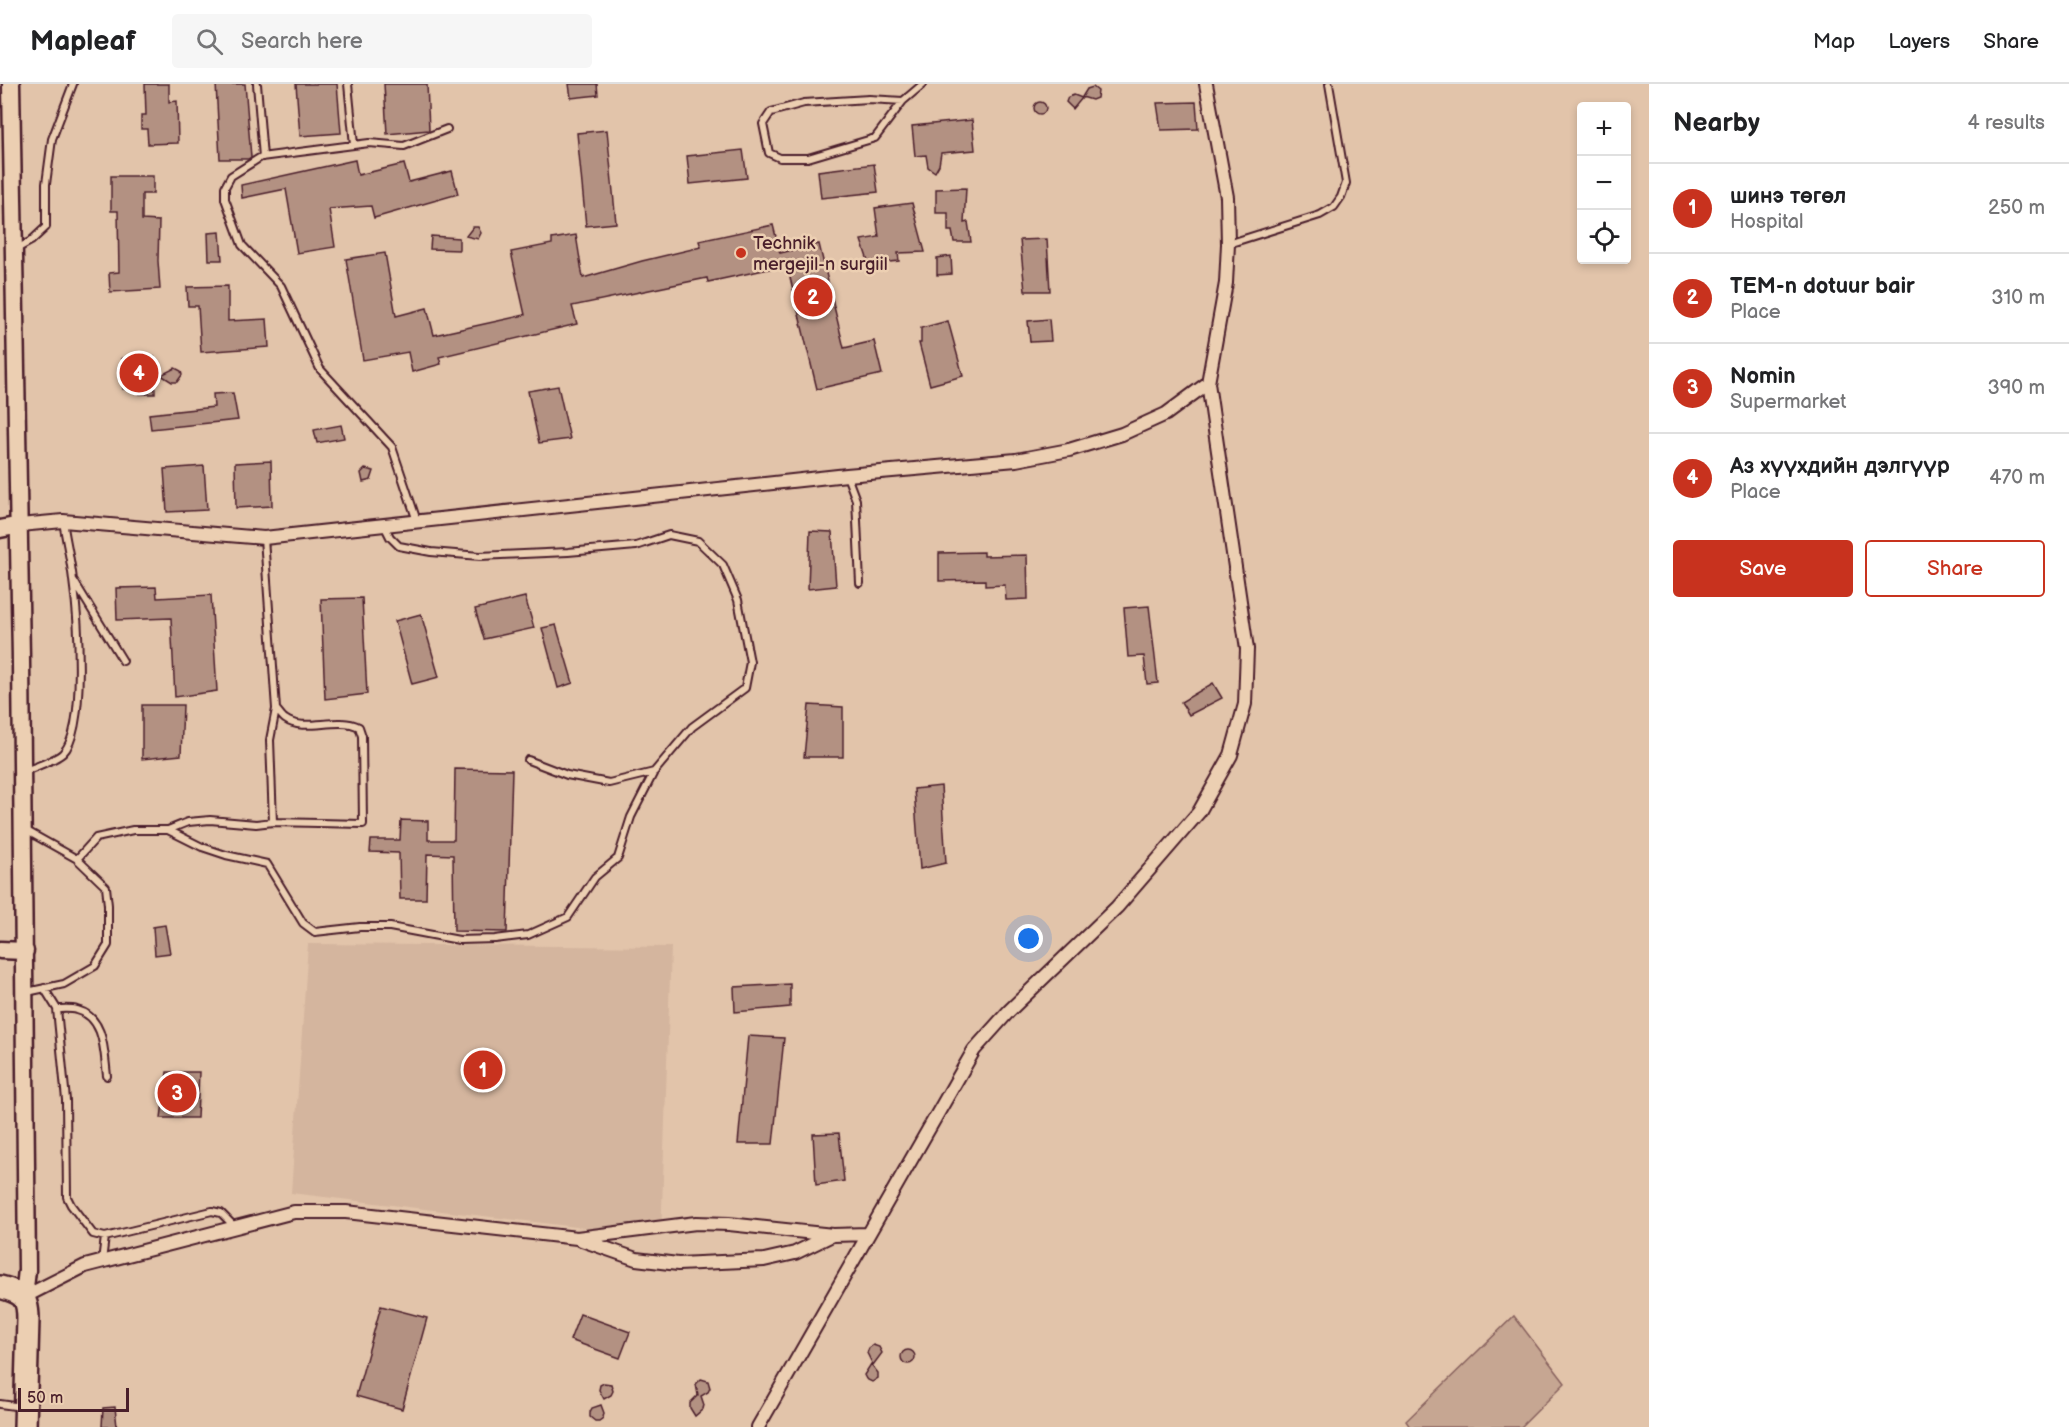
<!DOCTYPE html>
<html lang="en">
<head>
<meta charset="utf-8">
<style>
	body { margin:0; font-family:"Balsamiq Sans",sans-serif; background:#f6f6f6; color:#202124 }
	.controls { position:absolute; right:18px; top:18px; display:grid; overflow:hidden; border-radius:6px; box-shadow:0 3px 9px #0003 }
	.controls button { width:54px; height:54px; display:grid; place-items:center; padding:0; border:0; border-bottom:2px solid #e0e0e0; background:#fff; color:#202124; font:30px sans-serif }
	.scale { position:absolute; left:18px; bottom:15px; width:111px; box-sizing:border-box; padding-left:6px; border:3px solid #4a1f2b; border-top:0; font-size:16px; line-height:21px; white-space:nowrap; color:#4a1f2b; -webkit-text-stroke:4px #eccfb2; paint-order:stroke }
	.you { position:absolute; left:1029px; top:855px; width:21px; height:21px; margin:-15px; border:4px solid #fff; border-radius:50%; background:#1a73e8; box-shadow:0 0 0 9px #1a73e833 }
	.badge { display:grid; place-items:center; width:39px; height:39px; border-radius:50%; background:#c8321e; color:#fff; font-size:20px; font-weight:700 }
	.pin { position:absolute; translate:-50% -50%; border:3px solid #fff; box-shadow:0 2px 6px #0006 }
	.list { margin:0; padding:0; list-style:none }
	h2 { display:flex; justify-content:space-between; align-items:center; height:78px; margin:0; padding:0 24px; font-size:26px }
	h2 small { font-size:20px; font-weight:400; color:#757577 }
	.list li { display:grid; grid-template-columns:39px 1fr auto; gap:18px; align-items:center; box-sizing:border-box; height:90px; padding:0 24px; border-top:2px solid #e0e0e0 }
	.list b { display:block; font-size:22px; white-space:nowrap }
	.list p { margin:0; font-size:20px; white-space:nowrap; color:#757577 }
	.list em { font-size:20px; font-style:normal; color:#757577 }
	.actions { display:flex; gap:12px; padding:18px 24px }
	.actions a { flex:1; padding:14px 0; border:2px solid #c8321e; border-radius:6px; text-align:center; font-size:21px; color:#c8321e }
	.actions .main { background:#c8321e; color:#fff }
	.icon { flex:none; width:33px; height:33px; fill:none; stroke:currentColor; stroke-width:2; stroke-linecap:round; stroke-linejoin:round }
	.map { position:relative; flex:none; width:1649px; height:1343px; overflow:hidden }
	header { display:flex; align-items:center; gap:36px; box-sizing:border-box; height:84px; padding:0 30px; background:#fff; border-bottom:2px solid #e0e0e0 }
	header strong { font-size:28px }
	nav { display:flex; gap:33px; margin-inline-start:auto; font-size:21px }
	.search { width:420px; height:54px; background:#f6f6f6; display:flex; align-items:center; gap:15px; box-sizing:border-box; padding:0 21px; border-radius:6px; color:#757577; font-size:22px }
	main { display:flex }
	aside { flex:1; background:#fff }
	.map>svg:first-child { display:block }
	.built { fill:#d4b59e }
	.green { fill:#c6a692; stroke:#88625e; stroke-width:1.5 }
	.building { fill:#b39182; stroke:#4a1f2b; stroke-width:1.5 }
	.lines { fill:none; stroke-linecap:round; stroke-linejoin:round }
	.lane-casing { stroke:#4a1f2b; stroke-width:10 }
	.street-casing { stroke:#4a1f2b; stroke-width:16 }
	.secondary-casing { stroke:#4a1f2b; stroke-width:21 }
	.highway-casing { stroke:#4a1f2b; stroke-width:26 }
	.lane { stroke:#eccfb2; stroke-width:6 }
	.street { stroke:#eccfb2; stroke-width:12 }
	.secondary { stroke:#eccfb2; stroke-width:16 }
	.highway { stroke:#eccfb2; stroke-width:21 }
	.poi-dot { fill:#c8321e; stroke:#eccfb2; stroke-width:2 }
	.labels { text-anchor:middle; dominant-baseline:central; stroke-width:5; stroke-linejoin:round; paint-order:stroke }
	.poi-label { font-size:18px; fill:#4a1f2b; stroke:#eccfb2; text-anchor:start }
</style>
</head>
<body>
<header>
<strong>Mapleaf</strong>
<div class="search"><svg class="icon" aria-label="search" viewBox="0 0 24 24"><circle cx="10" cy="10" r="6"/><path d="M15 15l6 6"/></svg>Search here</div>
<nav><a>Map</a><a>Layers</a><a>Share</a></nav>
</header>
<main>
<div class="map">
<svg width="1649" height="1343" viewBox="0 0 1649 1343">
	<rect width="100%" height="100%" fill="#e2c4aa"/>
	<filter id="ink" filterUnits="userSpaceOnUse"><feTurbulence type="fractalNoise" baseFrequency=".0167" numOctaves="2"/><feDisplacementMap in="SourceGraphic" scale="12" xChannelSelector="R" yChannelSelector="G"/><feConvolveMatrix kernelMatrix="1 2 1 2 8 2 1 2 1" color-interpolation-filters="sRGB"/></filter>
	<g filter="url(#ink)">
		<path class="built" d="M 308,860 L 671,863 L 661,1153 L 291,1109 Z"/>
		<path class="green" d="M 1514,1232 L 1565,1299 L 1521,1343 L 1410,1343 L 1406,1337 Z"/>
		<path class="building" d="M 145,0 L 169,0 L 169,18 L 177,17 L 178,59 L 148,60 L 147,45 L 141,45 L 141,31 L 146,31 Z
			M 216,0 L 245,0 L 251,73 L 248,75 L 220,75 Z
			M 296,0 L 337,0 L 341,49 L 300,52 Z
			M 384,0 L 427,0 L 429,46 L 387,50 Z
			M 569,0 L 597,0 L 598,11 L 571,14 Z
			M 1093,3 L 1098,7 L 1097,14 L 1092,16 L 1082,13 L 1087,5 Z
			M 1074,11 L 1082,14 L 1073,25 L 1066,18 L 1068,13 Z
			M1034 24a6 6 0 1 1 12 0a6 6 0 1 1-12 0Z
			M 1196,18 L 1198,45 L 1161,46 L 1157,19 Z
			M 972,36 L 975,66 L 941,69 L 939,81 L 935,88 L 928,83 L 926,71 L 915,72 L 912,42 Z
			M 607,46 L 616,139 L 586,142 L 577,49 Z
			M 743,66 L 747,94 L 690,100 L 687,72 Z
			M 355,76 L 358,91 L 404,80 L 409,98 L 452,87 L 458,110 L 374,134 L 371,122 L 329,125 L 335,163 L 297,169 L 286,105 L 242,114 L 241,101 Z
			M 874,80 L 878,108 L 821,114 L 818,87 Z
			M 111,92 L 153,92 L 153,110 L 142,110 L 142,136 L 159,137 L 158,177 L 160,205 L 110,208 L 109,189 L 119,188 L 118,127 L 111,127 Z
			M 966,104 L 964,139 L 968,138 L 971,158 L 954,158 L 952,147 L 948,147 L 948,129 L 936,129 L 936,105 Z
			M 912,119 L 925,168 L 898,169 L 899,177 L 869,180 L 861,156 L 879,153 L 875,124 Z
			M 773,141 L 780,169 L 819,160 L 844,264 L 874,257 L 882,290 L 817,305 L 787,181 L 708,198 L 707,194 L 572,222 L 577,240 L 439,273 L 441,280 L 412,288 L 408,268 L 363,276 L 346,175 L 385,169 L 396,232 L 427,224 L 434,251 L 525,231 L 511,168 L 552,160 L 552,155 L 576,151 L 583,194 L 642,177 L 701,163 L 699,157 Z
			M 473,143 L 478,143 L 481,149 L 478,155 L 466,152 Z
			M 220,148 L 222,176 L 209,176 L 208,149 Z
			M 431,152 L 459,154 L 459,166 L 430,165 Z
			M 1047,155 L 1050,207 L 1025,207 L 1020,156 Z
			M 951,172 L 952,190 L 937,191 L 937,174 Z
			M 228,202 L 228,237 L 267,235 L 269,263 L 201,268 L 198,222 L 188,222 L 187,203 Z
			M 1049,235 L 1051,257 L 1030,258 L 1028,237 Z
			M 948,237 L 963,292 L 930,301 L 919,259 L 921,259 L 921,244 Z
			M 154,273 L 155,310 L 140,310 L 140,305 L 123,305 L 122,274 Z
			M 175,284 L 181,287 L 182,291 L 177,298 L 172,298 L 161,291 Z
			M 558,302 L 570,355 L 539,359 L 528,307 Z
			M 233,309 L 238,336 L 151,345 L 149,330 L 214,323 L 213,310 Z
			M 341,341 L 344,354 L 317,359 L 314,346 Z
			M 271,377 L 272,422 L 236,424 L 235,379 Z
			M 204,382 L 207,426 L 167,428 L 164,385 Z
			M 365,385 L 374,387 L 371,396 L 363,398 L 361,389 Z
			M 810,447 L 832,448 L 836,502 L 808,505 Z
			M 984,468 L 984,472 L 1027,471 L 1028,515 L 1006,516 L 1005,501 L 985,502 L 985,496 L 939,497 L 939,469 Z
			M 156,503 L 157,514 L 211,511 L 217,607 L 175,613 L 171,534 L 117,536 L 116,504 Z
			M 525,513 L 534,544 L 484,555 L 475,525 Z
			M 362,514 L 367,610 L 325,615 L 321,515 Z
			M 1149,522 L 1158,599 L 1147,600 L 1144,572 L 1128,573 L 1124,524 Z
			M 421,530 L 439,593 L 412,600 L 395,537 Z
			M 556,541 L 573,599 L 558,604 L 542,544 Z
			M 1213,599 L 1222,614 L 1189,631 L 1181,618 Z
			M 142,621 L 183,621 L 181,671 L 142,675 Z
			M 809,621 L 843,623 L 843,673 L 804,673 Z
			M 455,685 L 512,686 L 507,848 L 454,847 L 453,771 L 427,770 L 426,815 L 400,815 L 399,769 L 370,768 L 371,756 L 400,756 L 401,736 L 428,737 L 428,756 L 454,756 Z
			M 941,702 L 946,779 L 920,785 L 914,705 Z
			M 165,841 L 170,869 L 155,871 L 153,843 Z
			M 790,900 L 790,923 L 735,928 L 734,903 Z
			M 748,952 L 784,954 L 773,1060 L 738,1060 Z
			M 167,988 L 199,988 L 197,1034 L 161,1034 Z
			M 839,1049 L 844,1097 L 816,1101 L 813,1050 Z
			M 381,1222 L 427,1234 L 402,1325 L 356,1312 Z
			M 580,1230 L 630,1248 L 620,1274 L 570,1256 Z
			M 873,1261 L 879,1263 L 882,1269 L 873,1281 L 867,1269 L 869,1264 Z
			M901 1273a7 7 0 1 1 14 0a7 7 0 1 1-14 0Z
			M 871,1280 L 878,1289 L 878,1294 L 872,1298 L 866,1295 L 864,1291 Z
			M 701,1295 L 708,1297 L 710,1304 L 708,1308 L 701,1312 L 704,1321 L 703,1325 L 695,1332 L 690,1324 L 690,1319 L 698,1311 L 696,1300 Z
			M 604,1299 L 611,1300 L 613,1307 L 611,1311 L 604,1315 L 599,1306 L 600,1301 Z
			M 601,1321 L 604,1329 L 603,1334 L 599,1337 L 595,1337 L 590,1333 L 590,1328 L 592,1324 Z
			M 115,1323 L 117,1343 L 102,1343 L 103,1324 Z"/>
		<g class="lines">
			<defs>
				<path id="lane" d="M 257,0 L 263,73
					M 348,0 L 354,61
					M 903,17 L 869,15 L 804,19 L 771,28 L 763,40 L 769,69 L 780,74 L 808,74 L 875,54 L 903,17 L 923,0
					M 1228,160 L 1320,131 L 1334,123 L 1341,113 L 1346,99 L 1329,0
					M 15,166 L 31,157 L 46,143 L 46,100 L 52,55 L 73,0
					M 847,392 L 856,416 L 860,499
					M 417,437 L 392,363 L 320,285 L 281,202 L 242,161 L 225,115 L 225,103 L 231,92 L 261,73 L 369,59 L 404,62 L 447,45
					M 74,497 L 123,577
					M 528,676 L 567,691 L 609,699 L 654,688
					M 25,687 C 35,683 56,676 63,669 C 87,645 78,531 73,496 C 71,477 66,457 63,437
					M 273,738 L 270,656 L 276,625
					M 168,746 L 188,738 L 210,736 L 256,740 L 273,738 L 363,740 L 362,652 L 359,643 C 337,632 304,649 285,635 C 282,633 279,628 276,625 L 264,454
					M 27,747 L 77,775 L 106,803 L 108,821 L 108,861 L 95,882 L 64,900 L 27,908
					M 77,775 L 96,754 L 133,746 L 168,746 L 202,763 L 226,771 L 267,780 L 303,839 L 315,848 L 360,843 L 390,843 L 459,856 L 495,855 L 528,851 L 568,833 L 595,793 L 618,774 L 631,733 L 654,688 L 692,643 L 745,604 L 750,578 L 738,516 L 723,481 L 698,457 L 669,451 L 636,462 L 568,468 L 480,472 L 431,468 L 399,462 L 390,453 L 384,441
					M 44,904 L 57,925 L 66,1016 L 67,1113 L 71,1121 L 93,1150 L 105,1153 L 212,1127 L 221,1129 L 235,1143
					M 57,925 C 63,925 71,924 77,926 C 105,933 104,968 107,992
					M 102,1177 L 105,1153
					M 0,1320 L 22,1323"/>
				<path id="street" d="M 20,441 L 63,437 L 264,454 L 847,391 L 1016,376 L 1069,366 L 1122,350 L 1166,330 L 1208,299
					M 579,1155 L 636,1175 L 678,1180 L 764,1176 L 795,1169 L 832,1151
					M 24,1213 L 85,1182 L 294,1128 L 346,1128 L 577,1154 L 696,1139 L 729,1140 L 833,1151 L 867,1150
					M 758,1343 L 974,966 L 1009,927 L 1117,823 L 1199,728 L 1231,671 L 1245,620 L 1247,565 L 1208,299 L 1226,199 L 1228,160 L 1227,113 L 1206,0"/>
				<path id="secondary" d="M 11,0 C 19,395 25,791 27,1186 L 24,1213
					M 0,445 L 20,441
					M 0,866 L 25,867"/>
				<path id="highway" d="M 0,1203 C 22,1209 28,1212 28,1235 L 25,1343"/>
			</defs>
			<use href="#lane" class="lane-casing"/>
			<use href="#street" class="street-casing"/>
			<use href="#secondary" class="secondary-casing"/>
			<use href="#highway" class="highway-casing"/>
			<use href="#lane" class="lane"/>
			<use href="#street" class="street"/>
			<use href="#secondary" class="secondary"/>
			<use href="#highway" class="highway"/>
		</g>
	</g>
	<circle class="poi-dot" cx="741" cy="169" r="6"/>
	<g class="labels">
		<g class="poi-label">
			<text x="753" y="159">Technik<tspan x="753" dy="21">mergejil-n surgiil</tspan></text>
		</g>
	</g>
</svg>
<div class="controls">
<button>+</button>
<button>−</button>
<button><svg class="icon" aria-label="locate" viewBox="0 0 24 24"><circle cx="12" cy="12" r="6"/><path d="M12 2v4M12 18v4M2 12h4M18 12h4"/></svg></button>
</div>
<div class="scale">50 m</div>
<div class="you"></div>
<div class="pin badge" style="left:483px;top:986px">1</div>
<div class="pin badge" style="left:813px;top:213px">2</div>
<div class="pin badge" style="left:177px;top:1009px">3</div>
<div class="pin badge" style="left:139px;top:289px">4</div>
</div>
<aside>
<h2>Nearby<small>4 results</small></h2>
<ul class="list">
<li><span class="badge">1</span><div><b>шинэ төгөл</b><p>Hospital</p></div><em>250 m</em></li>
<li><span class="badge">2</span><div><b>TEM-n dotuur bair</b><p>Place</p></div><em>310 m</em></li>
<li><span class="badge">3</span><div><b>Nomin</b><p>Supermarket</p></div><em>390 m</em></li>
<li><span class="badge">4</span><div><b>Аз хүүхдийн дэлгүүр</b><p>Place</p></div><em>470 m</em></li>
</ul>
<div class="actions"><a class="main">Save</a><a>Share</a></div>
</aside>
</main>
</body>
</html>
